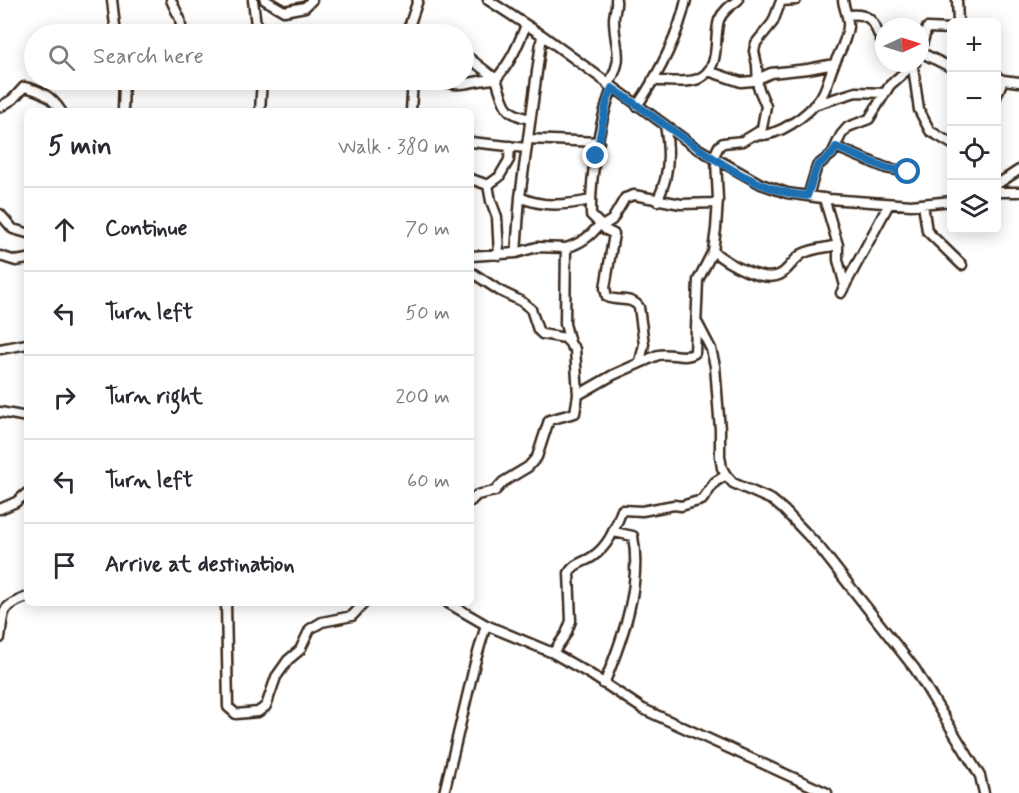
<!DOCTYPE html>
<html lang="en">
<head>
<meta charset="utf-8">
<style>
	body { margin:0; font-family:Mynerve,sans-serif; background:#f7f7f7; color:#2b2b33 }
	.controls { position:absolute; right:18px; top:18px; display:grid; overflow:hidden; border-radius:9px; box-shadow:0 3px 15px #0003 }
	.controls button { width:54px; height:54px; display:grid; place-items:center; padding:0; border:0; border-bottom:2px solid #e1e1e2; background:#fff; color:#2b2b33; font:30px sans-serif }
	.compass { position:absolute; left:875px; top:18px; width:54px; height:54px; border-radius:50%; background:#fff; box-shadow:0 3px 15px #0003; rotate:86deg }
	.stop { position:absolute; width:18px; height:18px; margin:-14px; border:4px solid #1f6fb2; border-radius:50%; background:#fff }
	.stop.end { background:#1f6fb2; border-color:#fff; box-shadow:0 2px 6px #0008 }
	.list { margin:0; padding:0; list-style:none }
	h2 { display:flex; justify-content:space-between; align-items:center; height:78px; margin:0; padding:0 24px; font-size:26px }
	h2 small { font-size:20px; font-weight:400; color:#7c7c81 }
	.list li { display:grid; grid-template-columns:39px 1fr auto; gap:18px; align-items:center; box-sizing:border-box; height:84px; padding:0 24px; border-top:2px solid #e1e1e2 }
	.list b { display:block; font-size:22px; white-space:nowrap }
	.list em { font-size:20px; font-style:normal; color:#7c7c81 }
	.icon { flex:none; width:33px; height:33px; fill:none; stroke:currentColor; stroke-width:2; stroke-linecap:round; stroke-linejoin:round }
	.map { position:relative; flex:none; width:1019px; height:793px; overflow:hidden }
	.search { position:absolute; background:#fff; box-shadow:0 3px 15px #0003; left:24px; top:24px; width:450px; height:66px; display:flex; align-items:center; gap:15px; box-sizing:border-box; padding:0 21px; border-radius:33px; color:#7c7c81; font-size:22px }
	.panel { position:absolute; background:#fff; box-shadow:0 3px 15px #0003; left:24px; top:108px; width:450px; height:498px; border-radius:9px }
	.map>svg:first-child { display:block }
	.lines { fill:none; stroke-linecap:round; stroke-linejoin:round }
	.minor-casing { stroke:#3b2a1e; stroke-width:13 }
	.minor { stroke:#fff; stroke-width:8 }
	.route { stroke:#1f6fb2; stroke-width:8 }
</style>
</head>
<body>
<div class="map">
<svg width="1019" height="793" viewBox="0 0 1019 793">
	<rect width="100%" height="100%" fill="#fff"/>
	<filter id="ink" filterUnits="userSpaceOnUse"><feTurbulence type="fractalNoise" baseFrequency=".0167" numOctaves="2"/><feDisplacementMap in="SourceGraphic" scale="12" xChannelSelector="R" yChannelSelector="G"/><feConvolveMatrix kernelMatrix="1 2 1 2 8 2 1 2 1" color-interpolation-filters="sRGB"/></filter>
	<g filter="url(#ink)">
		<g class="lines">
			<defs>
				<path id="minor" d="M 112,0 L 116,34
					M 171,0 L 180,19 L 182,34
					M 253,0 L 257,34
					M 265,0 L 284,11 L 305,7 L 312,0
					M 488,0 L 542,35 L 695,147 L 761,184 L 787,193 L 829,199 L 911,205 L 952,201
					M 957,0 L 958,22
					M 848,15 C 875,12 873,26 884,45
					M 339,34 C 349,30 362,31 374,32 L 375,34
					M 404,34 L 410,24 L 418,0
					M 920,51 L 927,28 L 952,29
					M 920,52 L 952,68
					M 464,54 L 496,79 C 511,62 518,45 526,25
					M 913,67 L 919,110 L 930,131 L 952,144
					M 708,71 L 741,82 L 753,81 L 771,73 L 808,69 L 834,64
					M 996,77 L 1003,80 L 1019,82
					M 439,80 C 459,90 476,79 496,79 C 505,104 502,113 530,119
					M 652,81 C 664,80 687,84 698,79 C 722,68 713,40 719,20 C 723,11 730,6 738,0
					M 608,85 C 626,55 614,49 614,19 C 614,13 617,7 616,0
					M 612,88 C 599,124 590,176 591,215 L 606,230 L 614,234 L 605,288 L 607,297 C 617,302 631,296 639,307 L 644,344 L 640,362
					M 996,97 L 1003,80
					M 814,105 L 856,92 L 884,93
					M 637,106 C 658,75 678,36 686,0
					M 0,107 L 13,99 L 24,87 C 40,90 51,96 61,111
					M 123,111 L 124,80
					M 260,111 L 262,80
					M 411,111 L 413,80
					M 754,135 C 778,138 808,115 821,97 C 827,88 829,76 833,67 C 839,53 846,42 848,27 C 849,18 844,9 843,0
					M 528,139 L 599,142
					M 471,142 L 526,148
					M 836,147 L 886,168 L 908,172
					M 713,158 L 719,146 L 723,143 L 743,141 L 758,132 L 762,128 L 766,106 L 758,87 L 757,65 L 754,51 L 756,43 L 773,22 L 781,1 L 796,0
					M 471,179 L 488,185 L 499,177 L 509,160 L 510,146
					M 488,185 L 491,201 L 497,217 L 499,255
					M 996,185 L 1019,170
					M 996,192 L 1019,192
					M 808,196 L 817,166 L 832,154 L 841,135 L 848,127 L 869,119 L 890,85 L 915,63
					M 520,197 C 542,208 567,205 591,200
					M 824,198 L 838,245 L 838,260 L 845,286
					M 657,201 C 670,177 670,151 665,125
					M 923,204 L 927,231 L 962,265
					M 0,214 L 13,229 L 27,233
					M 602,226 L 612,220 L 625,198 L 634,195 L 681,204 L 717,203
					M 566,248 C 581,243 590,237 600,224
					M 713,251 C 727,263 763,284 781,274 C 789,269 794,259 802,254 C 813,248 826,248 838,245
					M 516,253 L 520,197 L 542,35
					M 0,256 L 16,261 L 27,259
					M 471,256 L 516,253 L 537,247 L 566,248 L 565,324 L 571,346
					M 471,272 L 500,291 L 521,301 L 531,309 L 538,330 L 542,334 L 565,338 L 575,349 L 578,395
					M 841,293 L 889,204
					M 698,324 L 711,349 L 715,366 L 720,430 L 720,456 L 722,468 L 726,475 L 733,483 L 772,500 L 784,510 L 820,548 L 915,669 L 980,776 L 984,793
					M 0,349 L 27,344
					M 0,412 L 27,417
					M 471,501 L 477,495 L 495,491 L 503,482 L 528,467 L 537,457 L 549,420 L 575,413 L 578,395 L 613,375 L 658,355 C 671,352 684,360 695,353 L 698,280 L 713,251 L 716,229 L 718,199 L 716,160
					M 0,509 L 16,502 L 27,493
					M 226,603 L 228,707 L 236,714 L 258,712 L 266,706 L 276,677 L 288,660 L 300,650 L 310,629 L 322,622 L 352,616 L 364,603
					M 448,603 L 486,625 L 553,653 L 590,674 L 643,709 L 827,793
					M 0,638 C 4,610 0,607 27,597
					M 553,653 L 566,634 L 571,621 L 569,573 C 574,563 583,563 592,557 C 609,546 615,528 622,510 L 642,511 L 674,505 L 681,506 L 702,500 L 715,482 L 726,475
					M 604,684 C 623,638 642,585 633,536 L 614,532
					M 444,793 L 475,663 L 486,625"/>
			</defs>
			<use href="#minor" class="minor-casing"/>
			<use href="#minor" class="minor"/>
		</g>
	</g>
	<g class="lines" filter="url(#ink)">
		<path class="route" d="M 596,156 L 607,101 L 612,88 C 630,100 647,112 665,125 C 709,155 753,191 807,196 L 817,166 L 832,154 L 836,147 L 886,168 L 908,172"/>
	</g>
</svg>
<div class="controls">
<button>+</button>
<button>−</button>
<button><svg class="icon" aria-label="locate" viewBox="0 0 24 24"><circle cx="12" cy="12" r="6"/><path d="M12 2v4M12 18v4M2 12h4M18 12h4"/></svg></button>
<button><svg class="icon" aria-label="layers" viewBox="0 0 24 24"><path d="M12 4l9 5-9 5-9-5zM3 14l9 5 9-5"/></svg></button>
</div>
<svg class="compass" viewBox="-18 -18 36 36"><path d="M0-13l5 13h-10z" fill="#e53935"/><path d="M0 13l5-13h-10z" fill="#7c7c81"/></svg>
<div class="stop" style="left:908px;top:172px"></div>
<div class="stop end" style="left:596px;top:156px"></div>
<div class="search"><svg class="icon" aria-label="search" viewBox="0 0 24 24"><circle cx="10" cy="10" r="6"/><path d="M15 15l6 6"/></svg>Search here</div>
<section class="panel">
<h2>5 min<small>Walk · 380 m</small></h2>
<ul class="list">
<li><svg class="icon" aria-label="ahead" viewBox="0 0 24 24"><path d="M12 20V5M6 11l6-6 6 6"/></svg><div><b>Continue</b></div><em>70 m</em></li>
<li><svg class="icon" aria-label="left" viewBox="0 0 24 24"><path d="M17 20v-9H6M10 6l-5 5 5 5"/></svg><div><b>Turn left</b></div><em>50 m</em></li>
<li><svg class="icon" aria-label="right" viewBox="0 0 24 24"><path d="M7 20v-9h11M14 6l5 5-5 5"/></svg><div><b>Turn right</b></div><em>200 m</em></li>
<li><svg class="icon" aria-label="left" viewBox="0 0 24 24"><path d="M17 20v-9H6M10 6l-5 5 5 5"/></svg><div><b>Turn left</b></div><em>60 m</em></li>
<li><svg class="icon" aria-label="arrive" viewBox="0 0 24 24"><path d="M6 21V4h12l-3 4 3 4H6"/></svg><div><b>Arrive at destination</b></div></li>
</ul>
</section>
</div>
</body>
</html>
